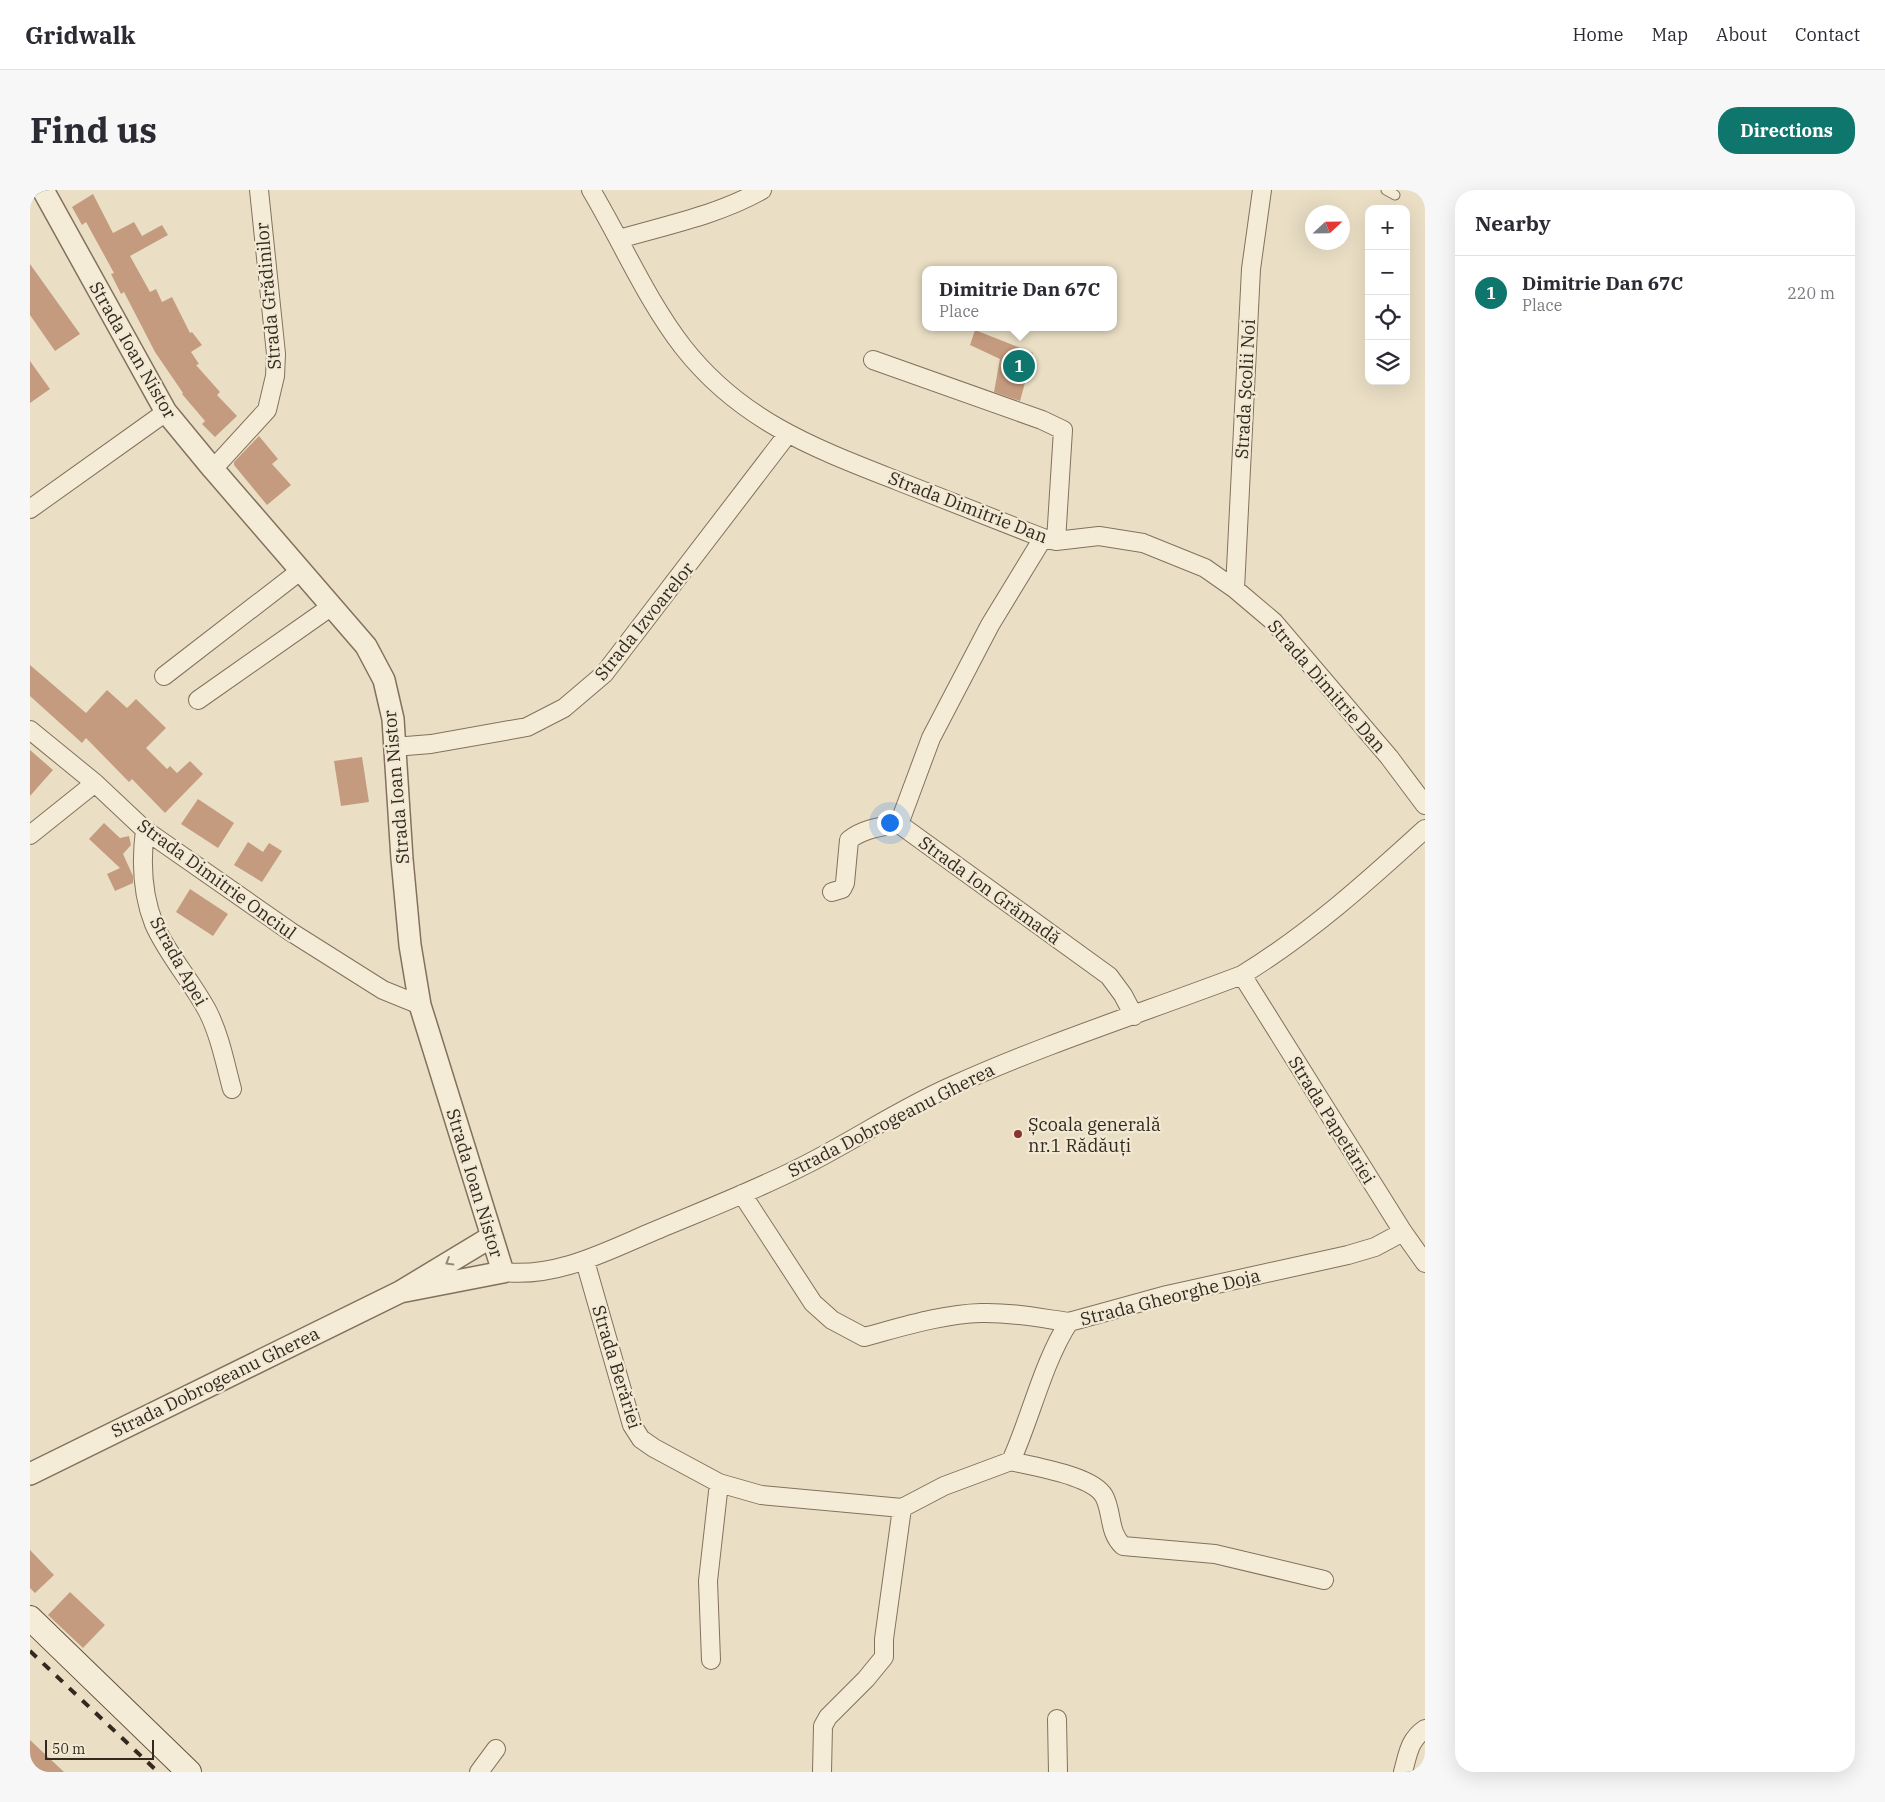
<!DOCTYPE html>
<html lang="en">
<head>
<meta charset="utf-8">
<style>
	body { margin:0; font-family:"IBM Plex Serif",serif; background:#f7f7f7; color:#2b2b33 }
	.controls { position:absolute; right:15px; top:15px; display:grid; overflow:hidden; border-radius:10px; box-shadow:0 5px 20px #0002 }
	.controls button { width:45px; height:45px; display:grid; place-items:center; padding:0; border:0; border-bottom:1px solid #e1e1e2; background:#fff; color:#2b2b33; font:25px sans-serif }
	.compass { position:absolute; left:1275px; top:15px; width:45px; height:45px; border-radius:50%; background:#fff; box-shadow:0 5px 20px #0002; rotate:68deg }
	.scale { position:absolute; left:15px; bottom:12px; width:109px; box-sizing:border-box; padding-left:5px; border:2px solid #34291f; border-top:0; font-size:14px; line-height:18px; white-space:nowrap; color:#34291f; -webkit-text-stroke:4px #f2e9d4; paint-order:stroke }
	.you { position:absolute; left:859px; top:632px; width:18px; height:18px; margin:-12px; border:4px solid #fff; border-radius:50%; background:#1a73e8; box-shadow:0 0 0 8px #1a73e833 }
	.badge { display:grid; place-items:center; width:32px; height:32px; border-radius:50%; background:#0f766e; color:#fff; font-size:16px; font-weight:700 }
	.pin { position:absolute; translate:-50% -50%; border:2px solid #fff; box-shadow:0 1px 5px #0006 }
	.popup { position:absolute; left:892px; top:76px; width:195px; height:65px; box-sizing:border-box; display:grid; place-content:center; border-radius:10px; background:#fff; filter:drop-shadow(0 1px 4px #0005); font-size:16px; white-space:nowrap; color:#7c7c81 }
	.popup b { font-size:19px; color:#2b2b33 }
	.popup::after { content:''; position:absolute; left:50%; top:100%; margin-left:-10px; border:10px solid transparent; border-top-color:#fff }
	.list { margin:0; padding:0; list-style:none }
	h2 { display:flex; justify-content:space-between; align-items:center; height:65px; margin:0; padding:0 20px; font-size:21px }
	h2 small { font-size:16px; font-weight:400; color:#7c7c81 }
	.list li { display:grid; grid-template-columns:32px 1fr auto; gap:15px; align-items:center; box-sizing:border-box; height:75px; padding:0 20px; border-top:1px solid #e1e1e2 }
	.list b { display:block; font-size:19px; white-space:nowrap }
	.list p { margin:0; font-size:16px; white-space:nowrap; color:#7c7c81 }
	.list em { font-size:16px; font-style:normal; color:#7c7c81 }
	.icon { flex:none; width:28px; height:28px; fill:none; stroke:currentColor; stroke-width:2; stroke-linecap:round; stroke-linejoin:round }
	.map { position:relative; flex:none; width:1395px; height:1582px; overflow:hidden; border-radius:20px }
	header { display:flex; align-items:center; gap:30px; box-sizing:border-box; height:70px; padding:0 25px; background:#fff; border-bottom:1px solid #e1e1e2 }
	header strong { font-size:24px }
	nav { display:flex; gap:28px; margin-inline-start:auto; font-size:18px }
	.intro { display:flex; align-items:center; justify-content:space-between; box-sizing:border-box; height:120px; padding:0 30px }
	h1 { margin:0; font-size:35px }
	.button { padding:12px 22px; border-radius:20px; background:#0f766e; color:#fff; font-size:18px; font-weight:700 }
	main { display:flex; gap:30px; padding:0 30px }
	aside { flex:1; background:#fff; border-radius:20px; box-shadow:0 5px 20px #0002 }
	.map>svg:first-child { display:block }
	.building { fill:#c49b7e }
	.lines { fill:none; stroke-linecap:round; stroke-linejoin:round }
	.service-casing { stroke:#83715d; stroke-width:11 }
	.minor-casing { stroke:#83715d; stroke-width:20 }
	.tertiary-casing { stroke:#83715d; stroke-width:24 }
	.secondary-casing { stroke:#655240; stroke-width:26 }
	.service { stroke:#f5ecd7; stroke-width:9 }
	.minor { stroke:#f5ecd7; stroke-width:18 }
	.tertiary { stroke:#f5ecd7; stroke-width:21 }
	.secondary { stroke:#f5ecd7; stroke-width:24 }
	.rail { stroke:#34291f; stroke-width:4; stroke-dasharray:9 9; stroke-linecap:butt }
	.oneway { stroke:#948a7b }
	.poi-dot { fill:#8c3333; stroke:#f2e9d4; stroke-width:2 }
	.labels { text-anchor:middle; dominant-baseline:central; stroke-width:4.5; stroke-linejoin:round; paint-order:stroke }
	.street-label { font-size:18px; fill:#34291f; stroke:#f2e9d4 }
	.poi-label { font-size:18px; fill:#34291f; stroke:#f2e9d4; text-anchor:start }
</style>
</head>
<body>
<header>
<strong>Gridwalk</strong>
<nav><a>Home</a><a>Map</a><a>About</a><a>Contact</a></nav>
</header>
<div class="intro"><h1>Find us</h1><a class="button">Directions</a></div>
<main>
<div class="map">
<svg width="1395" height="1582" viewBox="0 0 1395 1582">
	<rect width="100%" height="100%" fill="#eadfc5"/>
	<path class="building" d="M 63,4 L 83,43 L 104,32 L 112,46 L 132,35 L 138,45 L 100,66 L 120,102 L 126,99 L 132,112 L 142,107 L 160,143 L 162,142 L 172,155 L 161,162 L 169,174 L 166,175 L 190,202 L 187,205 L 207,226 L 185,247 L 172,234 L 175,231 L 152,204 L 153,203 L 125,162 L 94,102 L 91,104 L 81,84 L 84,83 L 56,32 L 52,35 L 42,17 Z
		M 0,74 L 50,144 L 25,161 L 0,125 Z
		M 945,140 L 1003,163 L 990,211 L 964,202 L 970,169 L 940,155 Z
		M 0,171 L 20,199 L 0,213 Z
		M 229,246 L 248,269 L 242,274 L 261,295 L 237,315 L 204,275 L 204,272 Z
		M 0,475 L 56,523 L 77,500 L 97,518 L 106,509 L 136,538 L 116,558 L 137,579 L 140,576 L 147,583 L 160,571 L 173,584 L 135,623 L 102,589 L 99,592 L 56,548 L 52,553 L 0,506 Z
		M 0,560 L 23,580 L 0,606 Z
		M 332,567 L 339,612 L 311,616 L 304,571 Z
		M 168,609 L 204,633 L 188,658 L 151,634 Z
		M 74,633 L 90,648 L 99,646 L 101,655 L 93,664 L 103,686 L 103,693 L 85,701 L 77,684 L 90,678 L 59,649 Z
		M 218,652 L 233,662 L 239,653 L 252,661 L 232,692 L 204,675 Z
		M 160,699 L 198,724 L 183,746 L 146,722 Z
		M 0,1360 L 24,1385 L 5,1403 L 0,1398 Z
		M 40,1402 L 75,1435 L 53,1458 L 18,1425 Z
		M 0,1550 L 34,1582 L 0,1582 Z"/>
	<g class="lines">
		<defs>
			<path id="service" d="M 1356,0 L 1365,5"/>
			<path id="minor" d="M 561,0 C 592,52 616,109 653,157 C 711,231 784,258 868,291 C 917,310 965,329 1013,348 L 1026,351 L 1069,346 L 1113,353 L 1175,378 L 1205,399 L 1244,432 L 1359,567 L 1395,615
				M 589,49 C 637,35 688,25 732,0
				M 843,170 L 1012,230 L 1033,240 L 1026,351
				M 183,279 L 237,220 L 245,186 L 246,164 L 229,0
				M 0,319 L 136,222
				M 1013,348 L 960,435 L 901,548 L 869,634 L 1079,786 L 1093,805 L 1104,826
				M 1205,399 L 1221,79 L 1232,0
				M 134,486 L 270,381
				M 168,510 L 302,416
				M 0,540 L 65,593 L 115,640 L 261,742 L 353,800 L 390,815
				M 364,557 L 401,554 L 497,537 L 534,518 L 574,484 L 757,245
				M 115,640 C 111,671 112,704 124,734 C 137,764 163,793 178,822 C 190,846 195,873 202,899
				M 0,645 L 65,593
				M 802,702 L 812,699 L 815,693 L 819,650 C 834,638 851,637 869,634
				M 1212,785 L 1373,1042 L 1395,1073
				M 712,1004 L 783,1113 L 802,1130 L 834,1147 C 872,1137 912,1124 951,1123 C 980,1122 1010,1128 1039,1132
				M 555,1071 L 602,1235 L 611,1249 L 624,1258 L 689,1293 L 731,1305 L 872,1318
				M 473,1082 C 526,1088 575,1062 622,1042 C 674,1020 727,1000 777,974 C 826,949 872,918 922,896 C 1017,853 1115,822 1212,785 C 1279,744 1337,692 1395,639
				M 981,1271 C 1003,1277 1062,1285 1074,1306 C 1083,1323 1078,1342 1093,1356 L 1185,1364 L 1294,1390
				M 681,1470 L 678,1391 L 689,1293
				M 1027,1529 L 1028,1582
				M 449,1582 L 466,1559
				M 792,1582 L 793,1536 L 798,1527 L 836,1489 L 854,1467 L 854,1449 L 872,1318 L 914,1296 L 981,1271 C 1001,1227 1013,1172 1039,1132 L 1137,1105 L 1318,1065 L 1345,1057 L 1373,1042
				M 1373,1582 C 1378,1564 1379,1550 1395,1539"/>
			<path id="tertiary" d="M 13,0 L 136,222 L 183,279 L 336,456 L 354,490 L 363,529 L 372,669 L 380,755 L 390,815 L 473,1082 L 370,1102
				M 0,1284 L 370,1102 L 461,1047"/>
			<path id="secondary" d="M 0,1428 L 159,1582"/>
		</defs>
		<use href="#service" class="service-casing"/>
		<use href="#minor" class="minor-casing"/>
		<use href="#tertiary" class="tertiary-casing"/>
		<use href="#secondary" class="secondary-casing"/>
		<use href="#service" class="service"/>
		<use href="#minor" class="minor"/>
		<use href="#tertiary" class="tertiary"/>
		<use href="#secondary" class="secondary"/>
		<path class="rail" d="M 0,1461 L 128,1582"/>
	</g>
	<defs><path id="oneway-chevron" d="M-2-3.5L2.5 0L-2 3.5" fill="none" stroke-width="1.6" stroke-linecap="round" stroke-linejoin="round" transform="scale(1.25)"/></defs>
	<use class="oneway" href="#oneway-chevron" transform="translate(419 1072) rotate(149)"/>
	<circle class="poi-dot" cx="988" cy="944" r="5"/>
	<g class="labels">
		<g class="street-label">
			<text transform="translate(238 106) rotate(-95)">Strada Grădinilor</text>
			<text transform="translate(103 160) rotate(60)">Strada Ioan Nistor</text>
			<text transform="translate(1215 199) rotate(-87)">Strada Școlii Noi</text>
			<text transform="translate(938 317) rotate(21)">Strada Dimitrie Dan</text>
			<text transform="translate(614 431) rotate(-51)">Strada Izvoarelor</text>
			<text transform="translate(1297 496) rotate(49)">Strada Dimitrie Dan</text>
			<text transform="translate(366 597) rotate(-95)">Strada Ioan Nistor</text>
			<text transform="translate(187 689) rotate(36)">Strada Dimitrie Onciul</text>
			<text transform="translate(960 700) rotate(36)">Strada Ion Grămadă</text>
			<text transform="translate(149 771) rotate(61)">Strada Apei</text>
			<text transform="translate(861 930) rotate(-27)">Strada Dobrogeanu Gherea</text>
			<text transform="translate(1302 930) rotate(58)">Strada Papetăriei</text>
			<text transform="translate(445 993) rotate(73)">Strada Ioan Nistor</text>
			<text transform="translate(1140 1107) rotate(-14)">Strada Gheorghe Doja</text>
			<text transform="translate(587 1177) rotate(73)">Strada Berăriei</text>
			<text transform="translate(185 1192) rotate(-26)">Strada Dobrogeanu Gherea</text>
		</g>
		<g class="poi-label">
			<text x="998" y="934">Școala generală<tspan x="998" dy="21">nr.1 Rădăuți</tspan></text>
		</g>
	</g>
</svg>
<div class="controls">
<button>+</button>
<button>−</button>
<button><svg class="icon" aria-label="locate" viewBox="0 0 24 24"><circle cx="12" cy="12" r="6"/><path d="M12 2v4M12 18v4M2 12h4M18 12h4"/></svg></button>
<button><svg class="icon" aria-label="layers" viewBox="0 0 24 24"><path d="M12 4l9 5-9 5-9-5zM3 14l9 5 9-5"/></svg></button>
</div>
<svg class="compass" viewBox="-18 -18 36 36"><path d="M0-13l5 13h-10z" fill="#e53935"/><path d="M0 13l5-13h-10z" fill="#7c7c81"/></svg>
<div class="scale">50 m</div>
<div class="you"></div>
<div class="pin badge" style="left:989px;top:176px">1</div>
<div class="popup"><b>Dimitrie Dan 67C</b>Place</div>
</div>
<aside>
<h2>Nearby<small></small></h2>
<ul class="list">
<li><span class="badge">1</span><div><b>Dimitrie Dan 67C</b><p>Place</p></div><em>220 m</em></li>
</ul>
</aside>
</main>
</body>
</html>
